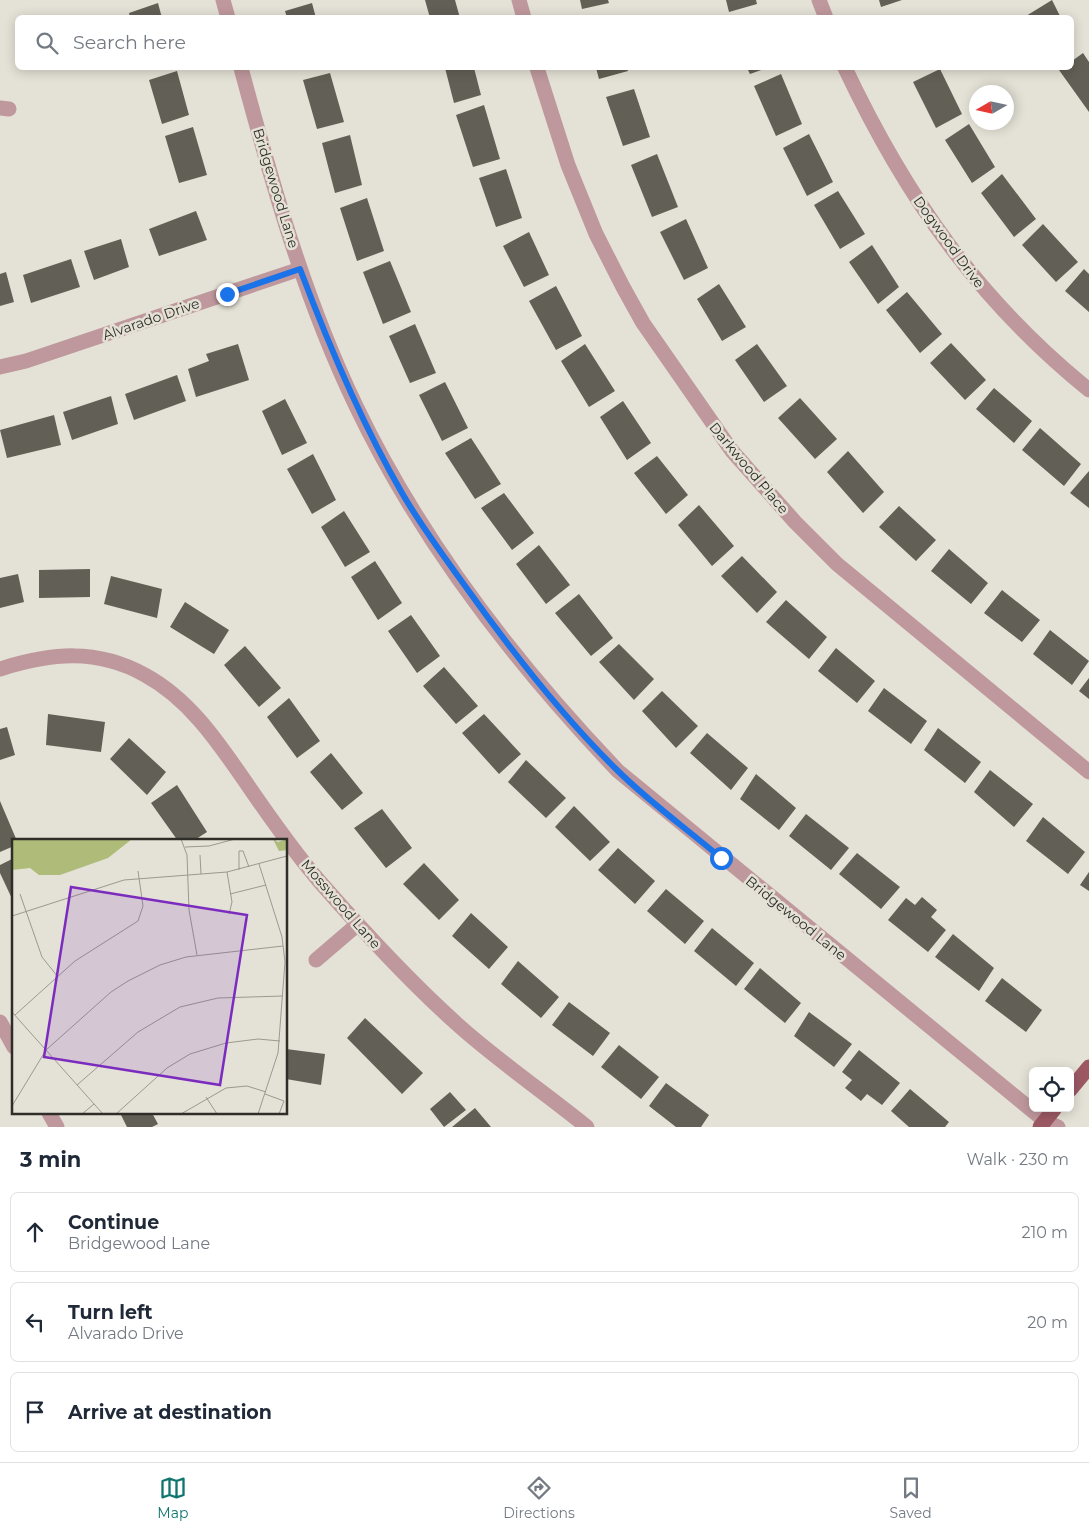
<!DOCTYPE html>
<html lang="en">
<head>
<meta charset="utf-8">
<style>
	body { margin:0; font-family:Montserrat,sans-serif; background:#f6f6f7; color:#1f2937 }
	.controls { position:absolute; right:15px; bottom:15px; display:grid; overflow:hidden; border-radius:8px; box-shadow:0 2px 12px #0003 }
	.controls button { width:45px; height:45px; display:grid; place-items:center; padding:0; border:0; border-bottom:1px solid #e0e1e3; background:#fff; color:#1f2937; font:25px sans-serif }
	.compass { position:absolute; left:969px; top:85px; width:45px; height:45px; border-radius:50%; background:#fff; box-shadow:0 2px 12px #0003; rotate:261deg }
	.stop { position:absolute; width:15px; height:15px; margin:-11px; border:4px solid #1a73e8; border-radius:50%; background:#fff }
	.stop.end { background:#1a73e8; border-color:#fff; box-shadow:0 1px 5px #0008 }
	.list { margin:0; padding:0; list-style:none }
	h2 { display:flex; justify-content:space-between; align-items:center; height:65px; margin:0; padding:0 20px; font-size:21px }
	h2 small { font-size:16px; font-weight:400; color:#747a83 }
	.list li { display:grid; grid-template-columns:32px 1fr auto; gap:15px; align-items:center; box-sizing:border-box; height:80px; margin:0 10px 10px; padding:0 10px; border:1px solid #e0e1e3; border-radius:8px }
	.list b { display:block; font-size:19px; white-space:nowrap }
	.list p { margin:0; font-size:16px; white-space:nowrap; color:#747a83 }
	.list em { font-size:16px; font-style:normal; color:#747a83 }
	.icon { flex:none; width:28px; height:28px; fill:none; stroke:currentColor; stroke-width:2; stroke-linecap:round; stroke-linejoin:round }
	.map { position:relative; flex:none; width:1089px; height:1127px; overflow:hidden }
	.search { position:absolute; background:#fff; box-shadow:0 2px 12px #0003; left:15px; right:15px; top:15px; height:55px; display:flex; align-items:center; gap:12px; box-sizing:border-box; padding:0 18px; border-radius:8px; color:#747a83; font-size:19px }
	.sheet { height:335px; background:#fff }
	nav { display:flex; justify-content:space-around; align-items:center; box-sizing:border-box; height:70px; border-top:1px solid #e0e1e3; background:#fff; font-size:14px; color:#747a83 }
	nav a { display:grid; justify-items:center; gap:2px }
	nav .on { color:#0f766e }
	.map>svg:first-child { display:block }
	.building { fill:#626056 }
	.lines { fill:none; stroke-linecap:round; stroke-linejoin:round }
	.minor { stroke:#bf989d; stroke-width:15 }
	.major { stroke:#9c5964; stroke-width:15 }
	.route { stroke:#1a73e8; stroke-width:6 }
	.labels { text-anchor:middle; dominant-baseline:central; stroke-width:5; stroke-linejoin:round; paint-order:stroke }
	.street-label { font-size:14px; fill:#2e2d28; stroke:#e4e1d6 }
	.inset-road { fill:none; stroke:#9b9990; stroke-width:1 }
	.view { fill:#7b2cbf; fill-opacity:0.15; stroke:#7b2cbf; stroke-width:2.5 }
	.inset-edge { fill:none; stroke:#2e2d28; stroke-width:2.5 }
</style>
</head>
<body>
<div class="map">
<svg width="1089" height="1127" viewBox="0 0 1089 1127">
	<rect width="100%" height="100%" fill="#e4e1d6"/>
	<path class="building" d="M 425,0 L 455,0 L 460,18 L 430,18 Z
		M 580,0 L 608,0 L 609,3 L 582,9 Z
		M 726,0 L 756,0 L 757,4 L 729,12 Z
		M 879,0 L 902,0 L 881,7 Z
		M 1052,0 L 1061,18 L 1027,18 L 1026,16 Z
		M 158,3 L 162,18 L 130,18 L 129,13 Z
		M 312,3 L 316,18 L 287,18 L 285,11 Z
		M 1083,53 L 1089,62 L 1089,112 L 1059,70 L 1063,68 L 1072,68 L 1072,61 Z
		M 445,68 L 474,68 L 481,95 L 454,103 Z
		M 596,68 L 627,68 L 628,71 L 599,79 Z
		M 747,68 L 767,68 L 750,74 Z
		M 940,69 L 962,114 L 936,128 L 913,82 Z
		M 177,71 L 189,115 L 162,124 L 149,80 Z
		M 330,73 L 344,122 L 317,129 L 303,80 Z
		M 781,74 L 802,124 L 776,136 L 754,86 Z
		M 634,89 L 650,137 L 623,146 L 606,97 Z
		M 484,105 L 500,159 L 473,167 L 456,115 Z
		M 969,124 L 995,167 L 972,183 L 945,140 Z
		M 193,127 L 207,175 L 179,183 L 165,136 Z
		M 809,134 L 833,182 L 807,196 L 783,148 Z
		M 350,135 L 362,185 L 335,193 L 322,143 Z
		M 657,154 L 678,207 L 652,217 L 631,165 Z
		M 506,169 L 522,218 L 496,227 L 479,178 Z
		M 1002,174 L 1036,219 L 1014,237 L 981,193 Z
		M 838,191 L 865,234 L 840,249 L 814,205 Z
		M 367,198 L 384,251 L 357,261 L 340,208 Z
		M 196,211 L 207,240 L 159,256 L 149,229 Z
		M 686,219 L 708,268 L 684,280 L 660,232 Z
		M 1043,224 L 1078,262 L 1056,282 L 1022,245 Z
		M 529,232 L 549,275 L 524,287 L 503,246 Z
		M 121,239 L 129,267 L 94,280 L 84,251 Z
		M 872,245 L 899,287 L 878,304 L 849,262 Z
		M 71,259 L 80,287 L 31,303 L 23,275 Z
		M 390,261 L 411,312 L 383,324 L 363,272 Z
		M 1084,269 L 1089,274 L 1089,312 L 1065,291 Z
		M 6,272 L 14,302 L 0,306 L 0,274 Z
		M 719,284 L 746,327 L 722,341 L 697,299 Z
		M 556,286 L 582,336 L 556,350 L 529,301 Z
		M 907,292 L 942,334 L 920,353 L 886,310 Z
		M 415,324 L 436,373 L 410,383 L 389,336 Z
		M 951,343 L 986,380 L 965,400 L 930,363 Z
		M 238,344 L 249,380 L 196,397 L 188,369 L 209,361 L 206,354 Z
		M 585,344 L 615,391 L 589,407 L 561,361 Z
		M 757,344 L 787,386 L 764,402 L 735,360 Z
		M 177,375 L 186,401 L 134,420 L 125,394 Z
		M 445,382 L 468,428 L 442,441 L 419,395 Z
		M 994,388 L 1032,421 L 1014,443 L 976,409 Z
		M 111,396 L 118,424 L 72,440 L 63,412 Z
		M 800,398 L 837,439 L 815,459 L 778,418 Z
		M 285,399 L 307,443 L 282,455 L 262,411 Z
		M 623,401 L 651,443 L 627,460 L 600,417 Z
		M 54,415 L 61,445 L 7,458 L 0,430 Z
		M 1040,428 L 1081,464 L 1064,486 L 1022,450 Z
		M 471,438 L 501,484 L 475,499 L 445,453 Z
		M 848,451 L 884,492 L 863,513 L 827,472 Z
		M 313,454 L 336,500 L 312,514 L 287,469 Z
		M 657,456 L 688,495 L 666,514 L 634,473 Z
		M 1089,471 L 1089,508 L 1070,493 Z
		M 504,493 L 534,533 L 512,550 L 481,508 Z
		M 699,505 L 734,546 L 712,566 L 678,525 Z
		M 899,506 L 936,540 L 916,561 L 879,527 Z
		M 344,511 L 370,552 L 345,567 L 321,527 Z
		M 539,545 L 570,585 L 546,604 L 516,564 Z
		M 949,549 L 988,583 L 971,604 L 931,571 Z
		M 742,556 L 777,592 L 757,613 L 721,576 Z
		M 375,561 L 402,603 L 378,620 L 351,577 Z
		M 90,569 L 90,597 L 39,598 L 39,570 Z
		M 18,574 L 24,602 L 0,608 L 0,578 Z
		M 111,576 L 162,589 L 157,618 L 104,604 Z
		M 1002,590 L 1040,620 L 1022,642 L 984,613 Z
		M 579,594 L 613,638 L 591,656 L 555,613 Z
		M 786,600 L 827,637 L 809,659 L 766,622 Z
		M 185,602 L 229,630 L 214,654 L 170,627 Z
		M 411,615 L 440,656 L 417,673 L 388,631 Z
		M 1050,630 L 1089,661 L 1072,685 L 1033,654 Z
		M 619,644 L 654,679 L 634,700 L 599,662 Z
		M 245,646 L 281,688 L 259,707 L 224,665 Z
		M 836,648 L 875,681 L 857,703 L 818,671 Z
		M 444,667 L 478,706 L 456,724 L 423,686 Z
		M 1089,678 L 1089,699 L 1079,691 Z
		M 884,688 L 927,721 L 911,744 L 868,711 Z
		M 662,691 L 698,726 L 676,748 L 642,711 Z
		M 289,698 L 320,741 L 297,758 L 267,717 Z
		M 48,714 L 105,722 L 101,752 L 46,745 Z
		M 484,714 L 521,754 L 499,774 L 462,733 Z
		M 7,727 L 15,755 L 0,760 L 0,729 Z
		M 938,728 L 981,762 L 965,783 L 924,750 Z
		M 707,733 L 748,768 L 731,790 L 690,753 Z
		M 129,738 L 166,772 L 147,795 L 110,759 Z
		M 331,753 L 363,793 L 342,810 L 310,772 Z
		M 526,760 L 566,798 L 546,818 L 508,782 Z
		M 990,770 L 1033,804 L 1014,827 L 974,792 Z
		M 756,774 L 796,808 L 779,830 L 740,799 Z
		M 177,785 L 207,832 L 193,841 L 178,841 L 151,803 Z
		M 0,801 L 17,841 L 14,841 L 14,846 L 0,852 Z
		M 574,806 L 610,842 L 590,861 L 555,827 Z
		M 382,809 L 412,848 L 386,868 L 354,828 Z
		M 806,814 L 849,848 L 831,870 L 789,836 Z
		M 1043,817 L 1085,852 L 1068,874 L 1026,841 Z
		M 618,848 L 655,881 L 635,904 L 598,870 Z
		M 857,853 L 900,887 L 881,909 L 839,874 Z
		M 14,858 L 14,903 L 0,873 L 0,865 Z
		M 424,863 L 459,900 L 439,920 L 403,884 Z
		M 1089,872 L 1089,891 L 1080,885 Z
		M 666,889 L 704,921 L 685,944 L 647,911 Z
		M 922,897 L 937,910 L 931,917 L 946,930 L 928,952 L 888,920 L 906,898 L 915,905 Z
		M 471,913 L 508,947 L 489,969 L 452,936 Z
		M 712,928 L 754,963 L 736,986 L 694,951 Z
		M 953,934 L 994,968 L 979,991 L 935,957 Z
		M 518,961 L 559,997 L 541,1018 L 501,984 Z
		M 760,968 L 801,1003 L 785,1023 L 744,989 Z
		M 1002,978 L 1042,1010 L 1026,1032 L 985,1001 Z
		M 569,1002 L 610,1033 L 593,1056 L 552,1025 Z
		M 809,1012 L 852,1044 L 834,1067 L 794,1036 Z
		M 365,1018 L 423,1073 L 402,1094 L 347,1038 Z
		M 619,1045 L 659,1077 L 641,1099 L 601,1067 Z
		M 286,1049 L 325,1054 L 321,1085 L 286,1079 Z
		M 859,1050 L 900,1083 L 882,1105 L 867,1094 L 861,1101 L 845,1088 L 852,1080 L 842,1072 Z
		M 666,1083 L 709,1115 L 701,1127 L 676,1127 L 649,1106 Z
		M 910,1089 L 949,1122 L 945,1127 L 909,1127 L 891,1111 Z
		M 450,1092 L 466,1110 L 444,1127 L 430,1109 Z
		M 475,1108 L 491,1127 L 452,1127 Z
		M 120,1113 L 152,1113 L 158,1124 L 152,1127 L 127,1127 Z"/>
	<g class="lines">
		<path class="minor" d="M 223,0 L 228,18
			M 519,0 L 524,18
			M 819,0 L 826,18
			M 241,68 C 272,183 304,298 356,406 C 421,542 515,663 618,771 L 1045,1121 L 1058,1127
			M 537,68 L 568,165 L 596,234 L 623,287 L 643,323 L 732,451 L 795,522 L 837,564 L 1089,772
			M 845,68 C 906,197 978,300 1089,390
			M 0,108 L 9,109
			M 0,367 L 26,361 L 300,269
			M 0,669 C 51,653 97,648 145,675 C 191,700 220,745 249,787 C 271,819 294,852 320,882 C 363,931 408,980 457,1024 C 498,1061 544,1092 587,1127
			M 316,960 L 358,924
			M 0,1022 L 14,1047
			M 49,1113 L 57,1127"/>
		<path class="major" d="M 1070,1090 L 1089,1067
			M 1040,1127 L 1055,1108"/>
	</g>
	<g class="lines">
		<path class="route" d="M 227,294 L 300,269 C 329,346 361,422 402,493 C 421,526 445,558 468,590 C 513,653 561,715 617,770 C 649,802 687,829 721,858"/>
	</g>
	<g class="labels">
		<g class="street-label">
			<text transform="translate(276 188) rotate(73)">Bridgewood Lane</text>
			<text transform="translate(949 242) rotate(54)">Dogwood Drive</text>
			<text transform="translate(151 319) rotate(-19)">Alvarado Drive</text>
			<text transform="translate(749 468) rotate(50)">Darkwood Place</text>
			<text transform="translate(341 904) rotate(49)">Mosswood Lane</text>
			<text transform="translate(796 918) rotate(39)">Bridgewood Lane</text>
		</g>
	</g>
	<g transform="translate(12 839)">
		<rect width="275" height="275" fill="#e4e1d6"/>
		<path d="M 0,0 L 120,0 L 96,19 L 48,36 L 27,36 L 18,29 L 0,31 ZM 261,0 L 266,3 L 275,0 L 275,11 L 267,12 Z" fill="#afbb79"/>
		<path class="inset-road" d="M 169,0 L 175,16 L 177,71 L 185,116M 173,8 L 197,7 L 223,0M 188,16 L 189,35M 227,31 L 227,12 L 231,12 L 237,28M 215,33 L 220,63 L 217,75M 8,55 L 30,118 L 46,138M 218,55 L 254,46M 0,77 L 112,41 L 215,33 L 275,17M 0,173 L 91,275M 3,176 L 63,122 L 126,82 L 131,67 L 126,32M 65,246 L 126,193 L 168,168 L 206,159 L 271,157M 253,255 L 272,262 L 267,275M 194,258 L 205,275M 0,267 L 34,211 L 99,153 L 116,142 L 148,126 L 174,118 L 271,107M 70,275 L 82,265M 104,275 L 155,229 L 178,215 L 214,204 L 246,200 L 268,202M 169,275 L 214,249 L 235,247 L 254,253M 246,275 L 266,214 L 273,123 L 270,98 L 247,25"/>
		<path class="view" d="M 59,48 L 235,76 L 208,246 L 32,218 Z"/>
		<rect width="275" height="275" class="inset-edge"/>
	</g>
</svg>
<div class="controls">
<button><svg class="icon" aria-label="locate" viewBox="0 0 24 24"><circle cx="12" cy="12" r="6"/><path d="M12 2v4M12 18v4M2 12h4M18 12h4"/></svg></button>
</div>
<svg class="compass" viewBox="-18 -18 36 36"><path d="M0-13l5 13h-10z" fill="#e53935"/><path d="M0 13l5-13h-10z" fill="#747a83"/></svg>
<div class="stop" style="left:721px;top:858px"></div>
<div class="stop end" style="left:227px;top:294px"></div>
<div class="search"><svg class="icon" aria-label="search" viewBox="0 0 24 24"><circle cx="10" cy="10" r="6"/><path d="M15 15l6 6"/></svg>Search here</div>
</div>
<section class="sheet">
<h2>3 min<small>Walk · 230 m</small></h2>
<ul class="list">
<li><svg class="icon" aria-label="ahead" viewBox="0 0 24 24"><path d="M12 20V5M6 11l6-6 6 6"/></svg><div><b>Continue</b><p>Bridgewood Lane</p></div><em>210 m</em></li>
<li><svg class="icon" aria-label="left" viewBox="0 0 24 24"><path d="M17 20v-9H6M10 6l-5 5 5 5"/></svg><div><b>Turn left</b><p>Alvarado Drive</p></div><em>20 m</em></li>
<li><svg class="icon" aria-label="arrive" viewBox="0 0 24 24"><path d="M6 21V4h12l-3 4 3 4H6"/></svg><div><b>Arrive at destination</b></div></li>
</ul>
</section>
<nav>
<a class="on"><svg class="icon" aria-label="map" viewBox="0 0 24 24"><path d="M3 6l6-2 6 2 6-2v14l-6 2-6-2-6 2zM9 4v14M15 6v14"/></svg>Map</a>
<a><svg class="icon" aria-label="directions" viewBox="0 0 24 24"><path d="M12 3l9 9-9 9-9-9zM9 14v-3h6M13 9l2 2-2 2"/></svg>Directions</a>
<a><svg class="icon" aria-label="saved" viewBox="0 0 24 24"><path d="M7 4h10v16l-5-4-5 4z"/></svg>Saved</a>
</nav>
</body>
</html>
